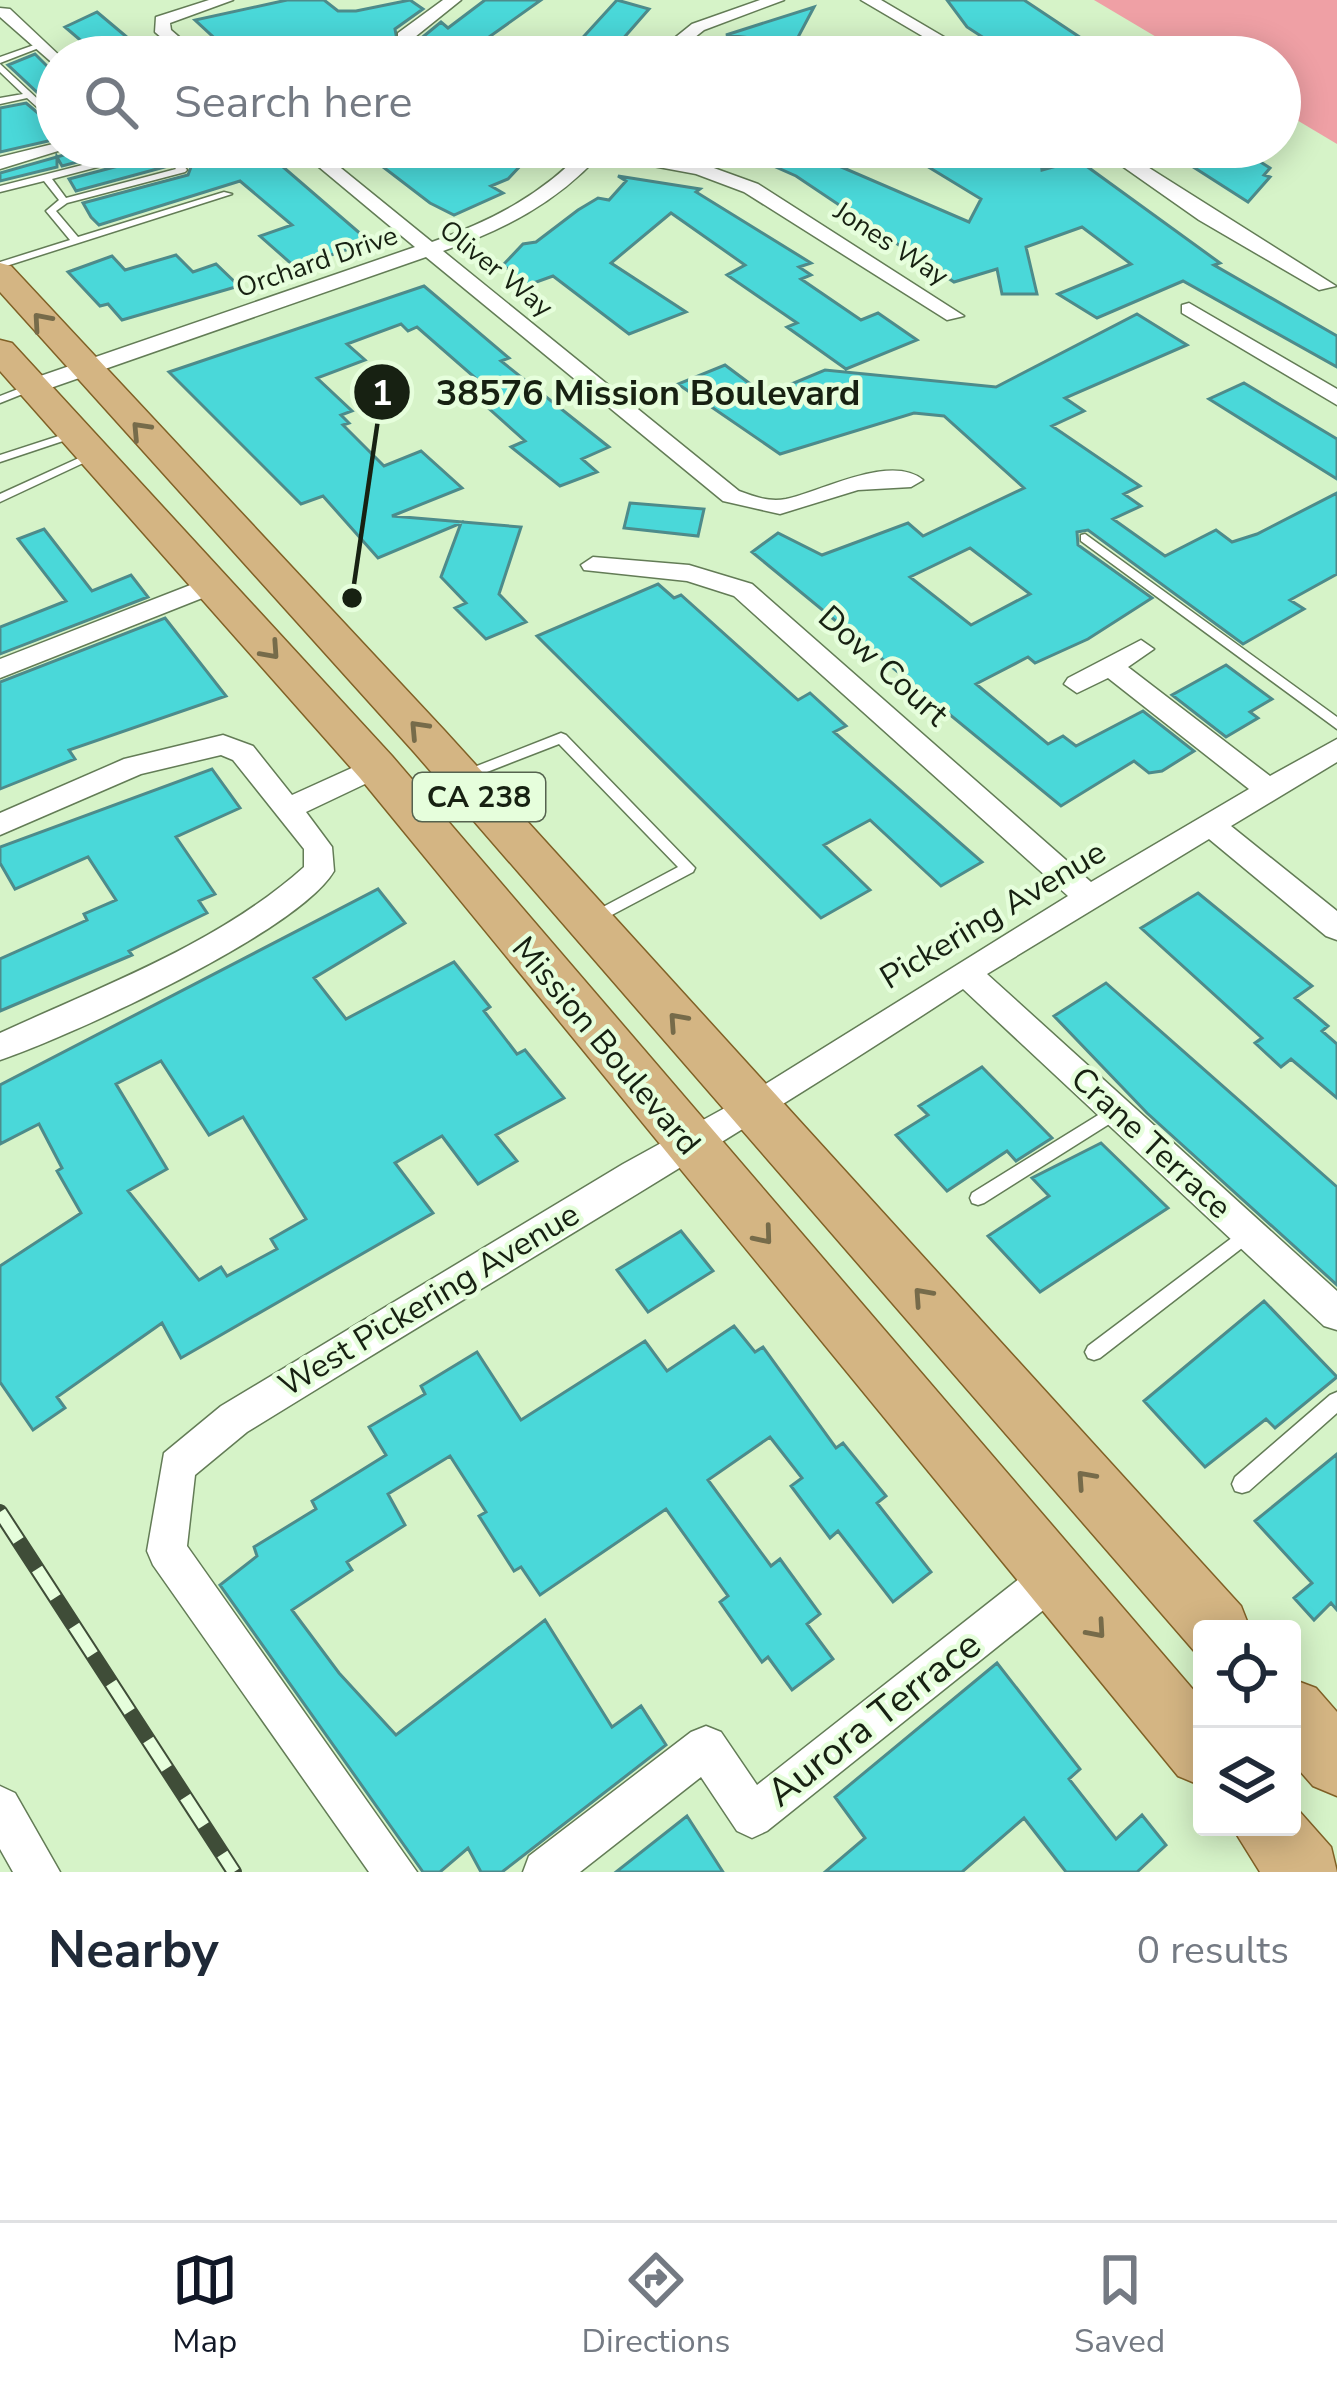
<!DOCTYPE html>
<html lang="en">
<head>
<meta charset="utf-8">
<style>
	body { margin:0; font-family:"Nunito Sans",sans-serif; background:#f2f2f3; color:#1f2937 }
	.controls { position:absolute; right:36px; bottom:36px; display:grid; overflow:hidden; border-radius:12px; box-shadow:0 6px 30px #0003 }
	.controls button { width:108px; height:108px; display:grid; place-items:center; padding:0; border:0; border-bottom:3px solid #e0e1e3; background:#fff; color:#1f2937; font:60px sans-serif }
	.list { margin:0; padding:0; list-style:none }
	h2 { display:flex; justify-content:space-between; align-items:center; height:156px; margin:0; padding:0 48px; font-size:51px }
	h2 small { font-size:39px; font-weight:400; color:#747a83 }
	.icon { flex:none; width:66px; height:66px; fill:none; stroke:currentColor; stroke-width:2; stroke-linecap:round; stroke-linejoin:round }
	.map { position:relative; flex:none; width:1337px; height:1872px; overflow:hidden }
	.search { position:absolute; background:#fff; box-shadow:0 6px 30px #0003; left:36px; right:36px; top:36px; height:132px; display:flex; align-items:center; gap:30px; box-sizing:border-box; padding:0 42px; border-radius:66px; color:#747a83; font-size:45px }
	.sheet { height:348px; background:#fff }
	nav { display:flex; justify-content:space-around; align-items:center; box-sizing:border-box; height:168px; border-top:3px solid #e0e1e3; background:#fff; font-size:33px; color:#747a83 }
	nav a { display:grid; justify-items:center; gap:6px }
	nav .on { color:#111827 }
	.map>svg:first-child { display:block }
	.green { fill:#efa0a5 }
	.building { fill:#4ad8d9; stroke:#4d8b8b; stroke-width:3; fill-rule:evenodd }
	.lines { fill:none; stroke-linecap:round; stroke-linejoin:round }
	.lane-casing { stroke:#637c56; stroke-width:3 }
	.street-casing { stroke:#637c56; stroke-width:3 }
	.primary-casing { stroke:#806126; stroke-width:3 }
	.lane { fill:#fff; fill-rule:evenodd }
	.street { fill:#fff; fill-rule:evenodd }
	.primary { fill:#d4b583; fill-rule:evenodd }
	.rail-casing { stroke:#3f4d38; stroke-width:16 }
	.rail { stroke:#e6fedc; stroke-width:12; stroke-dasharray:34; stroke-linecap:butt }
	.oneway { stroke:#766b4a }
	.labels { text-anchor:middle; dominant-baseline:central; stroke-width:9; stroke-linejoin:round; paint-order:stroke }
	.far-street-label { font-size:27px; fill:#172112; stroke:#e6fedc }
	.shield { fill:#e6fedc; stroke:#55634f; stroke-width:3 }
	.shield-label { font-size:30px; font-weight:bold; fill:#172112 }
	.street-label { font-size:33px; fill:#172112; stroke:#e6fedc }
	.near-street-label { font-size:39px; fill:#172112; stroke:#e6fedc }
	.leader { fill:none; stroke:#172112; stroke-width:4.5 }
	.callout-dot { fill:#172112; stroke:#e6fedc; stroke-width:4.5 }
	.mark-label { font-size:36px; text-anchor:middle; font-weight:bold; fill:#fff }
	.callout-label { font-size:36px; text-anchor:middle; font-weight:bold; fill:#172112; stroke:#e6fedc; stroke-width:9; stroke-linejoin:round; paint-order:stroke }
</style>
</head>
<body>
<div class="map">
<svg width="1337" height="1872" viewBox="0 0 1337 1872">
	<rect width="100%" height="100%" fill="#d6f3c8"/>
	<path class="green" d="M 1094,0 L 1337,0 L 1337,144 L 1280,110 L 1280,57 L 1190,57 Z"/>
	<path class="building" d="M 287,0 L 324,0 L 338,11 L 356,11 L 410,0 L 423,9 L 395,29 L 398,46 L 413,45 L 441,22 L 448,28 L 485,0 L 541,0 L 461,57 L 388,45 L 380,57 L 235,57 L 195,20 Z
		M 617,0 L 649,9 L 607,57 L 565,57 Z
		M 947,0 L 1024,0 L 1090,44 L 1078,46 L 1095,57 L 1013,57 L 967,27 Z
		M 814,7 L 795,43 L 726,35 Z
		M 97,12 L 141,49 L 100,57 L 65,27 Z
		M 35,54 L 57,76 L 57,111 L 8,65 Z
		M 26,103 L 57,129 L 57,139 L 0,152 L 0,108 Z
		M 92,147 L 135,147 L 62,166 L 57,157 L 57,167 L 0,181 L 0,173 Z
		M 175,147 L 260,147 L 370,242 L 295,267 L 260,236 L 292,225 L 240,181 L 99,225 L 91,217 L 83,203 L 188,175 L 191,167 Z
		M 357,147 L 538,147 L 508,179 L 491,186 L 503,193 L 454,215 L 430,203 Z
		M 731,147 L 795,147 L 969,222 L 981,199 L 907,154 L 963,147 L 1040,153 L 1042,170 L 1078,160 L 1220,263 L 1214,265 L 1337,336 L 1337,367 L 1183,281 L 1097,318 L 1058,294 L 1131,264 L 1082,227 L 1026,247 L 1037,294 L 1002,294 L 997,269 L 954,282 L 796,176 Z
		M 1162,147 L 1237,147 L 1270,168 L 1264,175 L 1270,177 L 1248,202 Z
		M 160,155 L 168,166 L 76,191 L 69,179 Z
		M 618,176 L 700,189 L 696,192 L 811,263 L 799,267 L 811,275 L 801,279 L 861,320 L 878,313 L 917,340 L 846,369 L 787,327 L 797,323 L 727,275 L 745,265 L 671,213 L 611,263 L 686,312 L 629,334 L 553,276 L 528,285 L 503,265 L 523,244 L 536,242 L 578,210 L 598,198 L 609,200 L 626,181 Z
		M 176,255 L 193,272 L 216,264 L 239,286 L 122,320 L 108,304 L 100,306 L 68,272 L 112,256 L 125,270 Z
		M 424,286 L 509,358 L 501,361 L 609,447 L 582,459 L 597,472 L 560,486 L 511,447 L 525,441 L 466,388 L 480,382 L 417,327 L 408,331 L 401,324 L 347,344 L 365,360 L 317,378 L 352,411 L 341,415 L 349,423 L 343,425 L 384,466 L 421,451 L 462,488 L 392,516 L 521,527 L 499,594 L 526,622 L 486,639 L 455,608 L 466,603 L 441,577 L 461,523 L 378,558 L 323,496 L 301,504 L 169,372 Z
		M 1137,314 L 1187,345 L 1065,398 L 1084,411 L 1052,426 L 1140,486 L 1124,494 L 1141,506 L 1113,519 L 1165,556 L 1216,530 L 1232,542 L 1257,534 L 1337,493 L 1337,574 L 1290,600 L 1304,609 L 1243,644 L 1088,530 L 1077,532 L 1078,545 L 1152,598 L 1088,639 L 1035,663 L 1028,657 L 976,684 L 1048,744 L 1063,736 L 1076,746 L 1143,711 L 1194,751 L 1162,771 L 1149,773 L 1134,761 L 1061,806 L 752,552 L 778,533 L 822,555 L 908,523 L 923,536 L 1024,488 L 944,416 L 914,413 L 780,454 L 678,384 L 725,365 L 765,395 L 825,370 L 996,387 ZM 970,548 L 1030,594 L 971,625 L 910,577 Z
		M 1244,383 L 1337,439 L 1337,479 L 1209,399 Z
		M 630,503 L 704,509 L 698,536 L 624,528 Z
		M 44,529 L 92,591 L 131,575 L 148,597 L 0,654 L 0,627 L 66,601 L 18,539 Z
		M 658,584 L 674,598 L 681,595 L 798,700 L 810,693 L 846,726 L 834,732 L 982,862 L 941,886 L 870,820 L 824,845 L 870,890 L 821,918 L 537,636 Z
		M 165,618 L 226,696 L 69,750 L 75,759 L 0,789 L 0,682 Z
		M 1226,665 L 1272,699 L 1250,712 L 1258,718 L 1226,737 L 1172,695 Z
		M 212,769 L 240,808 L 176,837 L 215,894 L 199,901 L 207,913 L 129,951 L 132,955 L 0,1011 L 0,959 L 87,920 L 84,914 L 116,900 L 88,857 L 15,889 L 0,863 L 0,847 Z
		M 378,889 L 405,923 L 314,978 L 346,1019 L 454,962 L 490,1007 L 484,1011 L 517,1054 L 525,1050 L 564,1098 L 496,1135 L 517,1161 L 478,1184 L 442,1136 L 395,1163 L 433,1213 L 181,1358 L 162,1323 L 57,1397 L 65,1408 L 33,1430 L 0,1382 L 0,1266 L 81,1213 L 57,1171 L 62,1168 L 39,1124 L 0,1144 L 0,1085 ZM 161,1061 L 209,1135 L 243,1117 L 306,1219 L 271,1239 L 277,1249 L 227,1276 L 221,1267 L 199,1280 L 128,1191 L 167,1169 L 116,1084 Z
		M 1198,893 L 1312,986 L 1295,998 L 1328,1026 L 1322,1031 L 1337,1044 L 1337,1098 L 1291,1059 L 1281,1067 L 1255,1043 L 1262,1038 L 1141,928 Z
		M 1106,983 L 1337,1187 L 1337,1285 L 1147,1113 L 1054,1016 Z
		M 982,1067 L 1052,1138 L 1016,1161 L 1007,1151 L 947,1191 L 896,1135 L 928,1115 L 919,1106 Z
		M 1101,1143 L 1168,1208 L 1040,1292 L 988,1236 L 1049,1196 L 1032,1178 Z
		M 681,1231 L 713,1271 L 648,1312 L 617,1270 Z
		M 1264,1301 L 1337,1377 L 1275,1428 L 1266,1419 L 1205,1467 L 1144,1401 Z
		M 734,1326 L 755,1352 L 763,1347 L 836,1448 L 843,1443 L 886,1496 L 877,1503 L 931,1572 L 893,1602 L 838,1531 L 830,1538 L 791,1486 L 802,1478 L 770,1437 L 708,1480 L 771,1566 L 780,1559 L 820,1614 L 807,1624 L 833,1659 L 792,1690 L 768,1657 L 762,1662 L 720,1602 L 728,1596 L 666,1509 L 540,1595 L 521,1567 L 514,1571 L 479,1516 L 486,1512 L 450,1456 L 388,1494 L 405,1525 L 347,1562 L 352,1570 L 292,1610 L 339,1673 L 396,1735 L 545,1620 L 612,1727 L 641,1706 L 666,1745 L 502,1872 L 481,1872 L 468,1848 L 440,1872 L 423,1872 L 220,1585 L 257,1556 L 254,1547 L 316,1509 L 312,1501 L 386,1455 L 369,1427 L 425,1394 L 421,1386 L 477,1352 L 521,1420 L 645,1341 L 667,1371 Z
		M 1337,1454 L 1337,1610 L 1331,1603 L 1314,1620 L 1294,1598 L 1312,1583 L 1255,1521 Z
		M 997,1663 L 1080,1769 L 1069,1779 L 1116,1839 L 1142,1815 L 1166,1845 L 1137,1872 L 1066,1872 L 1024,1818 L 962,1872 L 825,1872 L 865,1838 L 835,1797 Z
		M 687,1816 L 723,1872 L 616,1872 Z"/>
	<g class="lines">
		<defs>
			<path id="lane" d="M 37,44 L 44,46 L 0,63 L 0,57 Z
				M 0,64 L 57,117 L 57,125 L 27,98 L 0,104 L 0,98 L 23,94 L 0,72 Z
				M 153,147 L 169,147 L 187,170 L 185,172 L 67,203 L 56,211 L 78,237 L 224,192 L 232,194 L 0,268 L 0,262 L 70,240 L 46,211 L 59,200 L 44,181 L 0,192 L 0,186 ZM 162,150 L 176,169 L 66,198 L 52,179 Z
				M 31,384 L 35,385 L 35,389 L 0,403 L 0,396 Z
				M 74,431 L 80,434 L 78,436 L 0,462 L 0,455 Z
				M 92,452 L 96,453 L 96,457 L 0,502 L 0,494 Z
				M 1085,534 L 1337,717 L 1337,729 L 1081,541 L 1081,535 Z
				M 561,733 L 566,735 L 695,868 L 693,872 L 591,926 L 586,924 L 584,920 L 586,916 L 678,867 L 559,744 L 469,779 L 464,781 L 457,776 L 459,773 Z
				M 1116,1104 L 1122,1106 L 1124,1111 L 1122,1116 L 984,1203 L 978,1205 L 972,1203 L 970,1198 L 972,1193 Z
				M 1249,1225 L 1255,1228 L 1258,1233 L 1255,1238 L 1100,1358 L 1094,1360 L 1088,1358 L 1085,1352 L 1088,1346 Z
				M 1337,1392 L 1337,1413 L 1249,1491 L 1242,1493 L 1235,1491 L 1232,1484 L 1235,1477 L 1330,1395 Z"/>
			<path id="street" d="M 209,0 L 233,0 L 170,23 L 171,30 L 202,57 L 184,57 L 155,32 L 156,17 Z
				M 443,0 L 461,0 L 410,41 L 398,41 L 398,33 Z
				M 760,0 L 784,0 L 704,30 L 670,57 L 651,57 L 692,24 Z
				M 861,0 L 881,0 L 978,57 L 958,57 Z
				M 0,8 L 10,9 L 61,57 L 57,57 L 57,67 L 0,17 Z
				M 57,143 L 57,147 L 71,147 L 0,169 L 0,157 Z
				M 295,147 L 315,147 L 432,242 C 493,220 542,195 587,147 L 700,163 L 758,184 L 964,316 L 947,320 L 744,192 L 696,174 L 599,156 C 554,204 505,229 443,251 L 739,491 C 755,497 769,502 786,499 C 821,492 891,453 923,480 L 911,487 L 858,490 L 780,514 L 723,501 L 426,257 L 39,392 L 23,392 L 23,382 L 415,247 Z
				M 1095,147 L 1116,147 L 1336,286 L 1319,290 L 1199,220 Z
				M 1189,303 L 1337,389 L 1337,405 L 1182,313 L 1182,305 Z
				M 593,557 L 689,565 L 752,584 L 1091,882 L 1249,789 L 1108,678 L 1077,693 L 1064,684 L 1068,678 L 1141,640 L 1154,649 L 1128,667 L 1270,776 L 1337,739 L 1337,762 L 1231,826 L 1337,911 L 1337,940 L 1326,936 L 1209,839 L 987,974 L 1337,1291 L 1337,1330 L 1324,1326 L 963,989 C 728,1143 486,1284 247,1432 L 195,1475 L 187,1546 L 417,1872 L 369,1872 L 153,1565 L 147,1551 L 164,1453 L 221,1406 L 623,1164 L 743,1098 L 1068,896 L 734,596 L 687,581 L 584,570 L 581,565 Z
				M 211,577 L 223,585 L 220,591 L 0,678 L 0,659 Z
				M 223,735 L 253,746 L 292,795 L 376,757 L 390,767 L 386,774 L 306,812 L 332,847 L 334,871 C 298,932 71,1036 0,1060 L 0,1033 C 104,985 218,944 304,867 L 304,849 L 233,760 L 221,755 L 141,774 L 0,835 L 0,813 L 124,759 Z
				M 1052,1558 L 1066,1564 L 1072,1578 L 1066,1592 L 767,1831 L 752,1838 L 737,1831 L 701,1777 L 580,1872 L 523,1872 L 529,1856 L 691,1732 L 706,1726 L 721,1732 L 757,1785 L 1038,1564 Z
				M 0,1786 L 15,1793 L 60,1872 L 13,1872 L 0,1849 Z"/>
			<path id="primary" d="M 0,263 L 11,266 L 444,730 L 1241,1606 L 1250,1629 L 1202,1629 L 1202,1655 L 1195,1652 L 414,752 L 0,292 Z
				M 0,340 L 12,343 L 392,756 L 1202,1700 L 1202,1786 L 1178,1776 L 360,778 L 0,371 Z
				M 1292,1679 L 1316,1688 L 1337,1712 L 1337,1796 L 1313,1786 L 1292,1762 Z
				M 1292,1803 L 1331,1847 L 1337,1872 L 1260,1872 L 1232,1827 L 1292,1827 Z"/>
		</defs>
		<use href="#lane" class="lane-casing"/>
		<use href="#street" class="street-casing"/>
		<use href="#primary" class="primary-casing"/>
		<use href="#lane" class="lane"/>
		<use href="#street" class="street"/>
		<use href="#primary" class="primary"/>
		<defs>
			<path id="rail" d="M 0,1512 L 234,1872"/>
		</defs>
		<use href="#rail" class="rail-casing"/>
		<use href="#rail" class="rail"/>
	</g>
	<defs><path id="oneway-chevron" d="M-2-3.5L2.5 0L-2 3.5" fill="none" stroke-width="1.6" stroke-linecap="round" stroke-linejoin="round" transform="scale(3)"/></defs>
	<g class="oneway">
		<use href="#oneway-chevron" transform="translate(41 321) rotate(-131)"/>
		<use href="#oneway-chevron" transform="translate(140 430) rotate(-133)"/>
		<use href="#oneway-chevron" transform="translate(271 651) rotate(48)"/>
		<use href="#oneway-chevron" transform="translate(418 729) rotate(-133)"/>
		<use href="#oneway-chevron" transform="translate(677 1021) rotate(-132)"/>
		<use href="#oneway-chevron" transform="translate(764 1236) rotate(50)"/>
		<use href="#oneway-chevron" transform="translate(922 1296) rotate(-132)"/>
		<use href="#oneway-chevron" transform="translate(1085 1479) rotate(-132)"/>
		<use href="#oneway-chevron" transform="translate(1097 1630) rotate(49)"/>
	</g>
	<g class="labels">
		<g class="far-street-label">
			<text transform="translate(891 244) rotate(33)">Jones Way</text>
			<text transform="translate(317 262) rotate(-19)">Orchard Drive</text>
			<text transform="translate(496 269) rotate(39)">Oliver Way</text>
		</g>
		<rect class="shield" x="413" y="773" width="132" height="48" rx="9"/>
		<g class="shield-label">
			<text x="479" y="797">CA 238</text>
		</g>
		<g class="street-label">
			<text transform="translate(883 666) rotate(42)">Dow Court</text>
			<text transform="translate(993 915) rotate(-31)">Pickering Avenue</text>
			<text transform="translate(606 1046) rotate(50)">Mission Boulevard</text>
			<text transform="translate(1151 1143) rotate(43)">Crane Terrace</text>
			<text transform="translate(429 1300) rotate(-31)">West Pickering Avenue</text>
		</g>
		<g class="near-street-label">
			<text transform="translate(874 1719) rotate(-38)">Aurora Terrace</text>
		</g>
	</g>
	<path class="leader" d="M352 598L382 392"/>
	<g class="callout-dot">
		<circle cx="352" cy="598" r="12"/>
		<circle cx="382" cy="392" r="30"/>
	</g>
	<g class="mark-label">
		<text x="382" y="405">1</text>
	</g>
	<g class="callout-label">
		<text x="648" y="405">38576 Mission Boulevard</text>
	</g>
</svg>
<div class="controls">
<button><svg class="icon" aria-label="locate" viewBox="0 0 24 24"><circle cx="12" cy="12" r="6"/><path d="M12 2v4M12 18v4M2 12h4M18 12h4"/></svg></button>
<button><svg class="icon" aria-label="layers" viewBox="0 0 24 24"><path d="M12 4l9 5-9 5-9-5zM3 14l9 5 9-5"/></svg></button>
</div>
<div class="search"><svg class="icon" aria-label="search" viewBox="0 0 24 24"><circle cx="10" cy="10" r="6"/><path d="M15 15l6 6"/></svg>Search here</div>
</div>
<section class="sheet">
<h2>Nearby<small>0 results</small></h2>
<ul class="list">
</ul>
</section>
<nav>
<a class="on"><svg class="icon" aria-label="map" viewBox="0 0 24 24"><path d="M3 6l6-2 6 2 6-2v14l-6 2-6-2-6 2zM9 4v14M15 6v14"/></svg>Map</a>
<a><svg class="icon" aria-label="directions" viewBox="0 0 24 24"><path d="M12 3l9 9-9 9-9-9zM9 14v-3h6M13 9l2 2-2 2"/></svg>Directions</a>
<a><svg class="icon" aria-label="saved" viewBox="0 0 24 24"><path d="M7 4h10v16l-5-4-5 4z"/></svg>Saved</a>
</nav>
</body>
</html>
